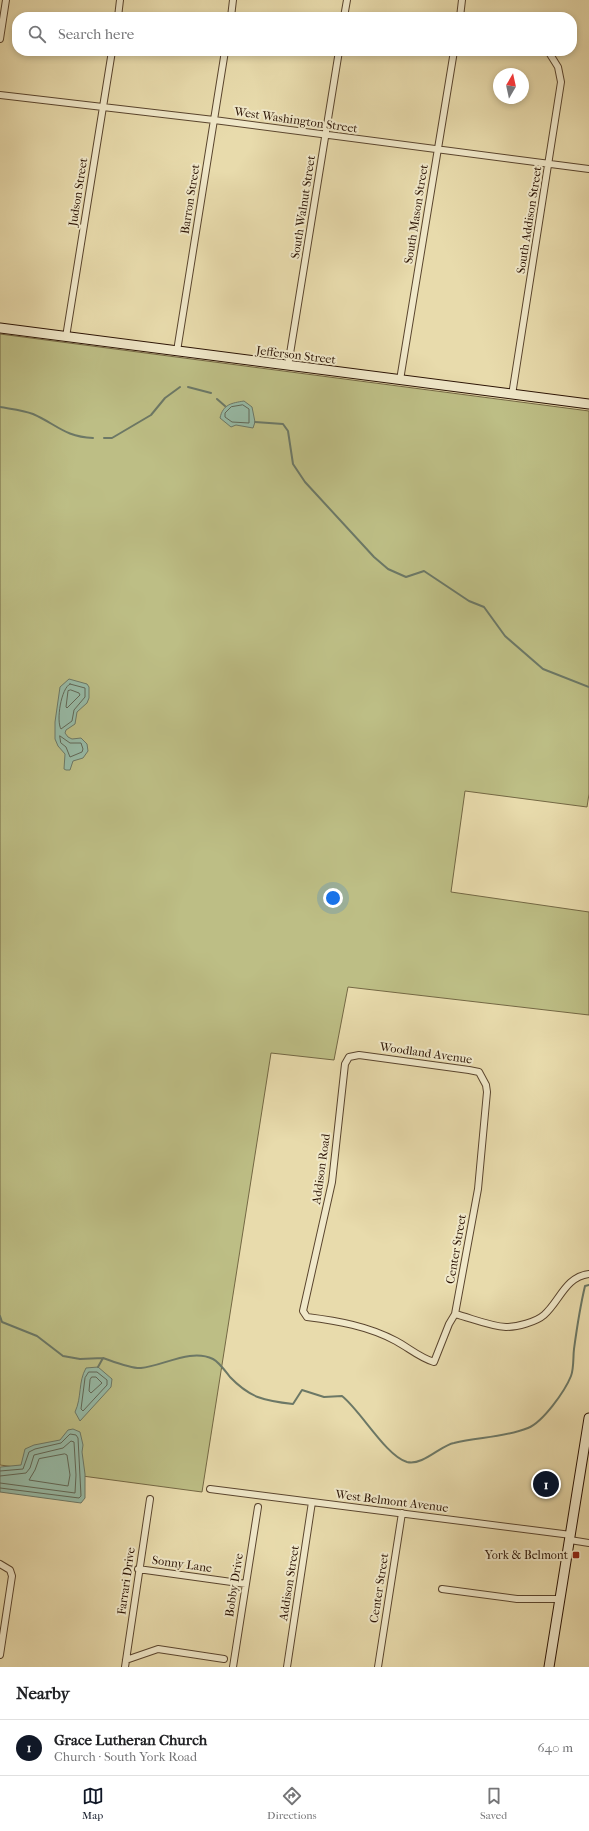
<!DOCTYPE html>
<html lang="en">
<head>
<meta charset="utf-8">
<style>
	body { margin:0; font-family:"IM FELL French Canon",serif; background:#f6f6f6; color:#202124 }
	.compass { position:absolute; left:493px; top:68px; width:36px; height:36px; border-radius:50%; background:#fff; box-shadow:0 2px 6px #0003; rotate:9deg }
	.you { position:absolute; left:333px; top:898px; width:14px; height:14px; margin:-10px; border:3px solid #fff; border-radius:50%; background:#1a73e8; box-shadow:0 0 0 6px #1a73e833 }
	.badge { display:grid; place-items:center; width:26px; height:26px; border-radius:50%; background:#111827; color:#fff; font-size:13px; font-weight:700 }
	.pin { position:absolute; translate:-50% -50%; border:2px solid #fff; box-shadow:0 1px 4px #0006 }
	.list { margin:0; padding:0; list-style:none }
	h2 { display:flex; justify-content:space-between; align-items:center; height:52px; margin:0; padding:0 16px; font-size:17px }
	h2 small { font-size:13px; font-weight:400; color:#757577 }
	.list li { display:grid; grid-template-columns:26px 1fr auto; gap:12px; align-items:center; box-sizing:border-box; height:56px; padding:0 16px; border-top:1px solid #e0e0e0 }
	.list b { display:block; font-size:15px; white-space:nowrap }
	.list p { margin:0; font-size:13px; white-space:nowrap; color:#757577 }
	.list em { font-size:13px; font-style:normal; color:#757577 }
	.icon { flex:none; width:22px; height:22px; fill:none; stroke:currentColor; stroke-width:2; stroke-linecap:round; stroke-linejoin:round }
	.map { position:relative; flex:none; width:589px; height:1667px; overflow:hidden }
	.search { position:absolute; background:#fff; box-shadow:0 2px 6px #0003; left:12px; right:12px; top:12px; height:44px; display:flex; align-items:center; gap:10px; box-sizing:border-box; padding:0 14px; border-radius:16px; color:#757577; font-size:15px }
	.sheet { height:108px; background:#fff }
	nav { display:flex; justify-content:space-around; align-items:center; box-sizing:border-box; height:56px; border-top:1px solid #e0e0e0; background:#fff; font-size:11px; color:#757577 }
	nav a { display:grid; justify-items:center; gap:2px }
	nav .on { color:#111827 }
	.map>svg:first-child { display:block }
	.green { fill:#bdbe85; stroke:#746844 }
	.water { fill:#97bba7; stroke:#6c7866 }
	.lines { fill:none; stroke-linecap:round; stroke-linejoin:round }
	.shore { stroke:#616756; stroke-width:1 }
	.stream { stroke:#6c7866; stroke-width:2 }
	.street-casing { stroke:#5a452e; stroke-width:8 }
	.secondary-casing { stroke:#2b1304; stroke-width:11 }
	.street { stroke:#f0e8c9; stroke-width:6 }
	.secondary { stroke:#f0e8c9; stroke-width:9 }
	.poi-dot { fill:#8f2418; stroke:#f0e8c9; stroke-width:1.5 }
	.labels { text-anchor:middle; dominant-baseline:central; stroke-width:4; stroke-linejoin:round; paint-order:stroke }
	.street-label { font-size:12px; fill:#2b1304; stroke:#f0e8c9 }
	.poi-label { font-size:12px; fill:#2b1304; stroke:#f0e8c9; text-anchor:end }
</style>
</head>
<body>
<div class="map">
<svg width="589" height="1667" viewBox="0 0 589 1667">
	<rect width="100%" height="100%" fill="#e8dbac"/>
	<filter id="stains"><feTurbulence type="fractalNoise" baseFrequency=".005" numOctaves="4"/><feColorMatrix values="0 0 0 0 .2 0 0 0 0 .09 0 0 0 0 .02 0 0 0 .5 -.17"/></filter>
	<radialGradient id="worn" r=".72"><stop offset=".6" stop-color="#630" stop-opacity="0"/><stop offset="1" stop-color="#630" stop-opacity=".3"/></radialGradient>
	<path class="green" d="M 0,334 L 589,411 L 589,794 L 587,807 L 465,791 L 451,892 L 589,912 L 589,1015 L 348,987 L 334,1060 L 271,1053 L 202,1492 L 0,1465 Z"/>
	<path class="water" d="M 244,401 L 252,407 L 255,422 L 253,428 L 236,425 L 231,427 L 220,418 C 223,404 232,403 244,401 Z
		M 69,679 L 87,684 L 89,687 L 89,698 L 87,703 L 77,712 L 75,724 L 66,730 L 65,733 L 68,737 L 72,739 L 81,738 L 87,744 L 88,751 L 83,758 L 73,761 L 70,770 L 66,770 L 64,769 L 65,754 L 58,746 L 55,739 L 55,722 L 60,687 Z
		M 98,1367 L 112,1379 L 111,1387 L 80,1421 L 75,1412 C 82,1397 78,1382 86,1368 Z
		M 73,1429 L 80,1432 L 83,1445 L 82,1452 L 85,1474 L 85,1498 L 81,1503 L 0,1492 L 0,1467 L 21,1465 L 25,1449 L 34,1445 L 60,1440 L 68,1430 Z"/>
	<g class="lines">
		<path class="shore" d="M 243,405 L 249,409 L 249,423 L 232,422 L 225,417 L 225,413 L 231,407 Z
			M 70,684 L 85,688 L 85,697 L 74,710 L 72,721 L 61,729 C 56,721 61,688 70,684 Z
			M 71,690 L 79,693 L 80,695 L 67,708 L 66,707 L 68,691 Z
			M 60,736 L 70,743 L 81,743 L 83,749 L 82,752 L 70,757 L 66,747 L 61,743 Z
			M 89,1372 L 97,1372 L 107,1380 L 107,1385 L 83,1411 L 81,1409 L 85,1378 Z
			M 92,1377 L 96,1377 L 102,1383 L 91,1393 L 89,1391 L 90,1380 Z
			M 65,1454 L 67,1455 L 70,1475 L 68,1486 L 29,1480 L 35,1470 L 39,1459 Z
			M 0,1471 L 23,1469 L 29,1452 L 35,1449 L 61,1443 L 70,1434 L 76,1435 L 78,1438 L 81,1496 L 79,1498 L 0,1488
			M 0,1476 L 26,1473 L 30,1468 L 34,1455 L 63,1448 L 71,1441 L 74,1442 L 76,1475 L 75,1493 L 0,1483"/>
		<path class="stream" d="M 188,387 L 211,393
			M 217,399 L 225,406
			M 0,407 C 11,409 23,410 33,414 C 56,424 65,437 93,438
			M 255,422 L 283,424 L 288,431 L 293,464 L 305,482 L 374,557 L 388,569 L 406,577 L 424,571 L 469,601 L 484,607 L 505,636 L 543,669 L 589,687
			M 104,438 L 112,438 L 151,415 L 165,398 L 180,387
			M 0,1316 L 2,1322 L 37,1336 L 63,1356 L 80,1359 L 103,1358
			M 98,1367 L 103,1358 C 112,1361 132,1369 141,1368 C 163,1366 191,1348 213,1359 C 219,1362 226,1372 230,1377 C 250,1398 265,1401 293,1404 L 302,1390 L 324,1397 L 342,1396 C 361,1411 386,1456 407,1462 C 423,1466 441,1445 454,1443 C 478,1437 503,1438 528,1428 C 543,1422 565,1391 571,1376 C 574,1368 573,1357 574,1349 C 577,1327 580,1307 585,1286 L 589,1285"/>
		<defs>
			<path id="street" d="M 118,17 L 120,0
				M 231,17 L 233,0
				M 344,17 L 347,0
				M 460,17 L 462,0
				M 0,39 L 6,0
				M 0,95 L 214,120 L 589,169
				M 66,337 L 112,51
				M 177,351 L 225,51
				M 288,366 L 339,51
				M 400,380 L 454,51
				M 512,395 L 561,82 L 558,67 L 548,51
				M 359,1055 L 469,1070 L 479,1072 L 486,1085 L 487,1092 L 478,1189 L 455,1314 L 449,1324 L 434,1362 C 420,1358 409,1348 396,1341 C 368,1326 338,1321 307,1317 L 303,1311 L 332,1182 L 345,1064 L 349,1057 Z
				M 455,1314 C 471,1318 489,1326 506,1327 C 517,1327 536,1322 544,1315 C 560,1301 565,1277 589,1274
				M 210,1489 L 571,1535
				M 570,1540 L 589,1543
				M 0,1564 L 10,1570 L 12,1576 L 0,1655
				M 138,1569 L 246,1584
				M 442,1589 L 517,1599 L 560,1599
				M 126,1660 L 158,1649 L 224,1659
				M 125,1667 L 150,1499
				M 233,1667 L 258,1507
				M 287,1667 L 312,1502
				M 378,1667 L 402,1513"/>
			<path id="secondary" d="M 0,328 L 589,404
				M 549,1667 L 589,1418"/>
		</defs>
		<use href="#street" class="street-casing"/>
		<use href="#secondary" class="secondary-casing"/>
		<use href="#street" class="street"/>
		<use href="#secondary" class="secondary"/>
	</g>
	<rect class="poi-dot" x="572" y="1551" width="8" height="8" rx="2"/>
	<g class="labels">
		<g class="street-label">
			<text transform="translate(296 120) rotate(8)">West Washington Street</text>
			<text transform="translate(78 192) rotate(-81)">Judson Street</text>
			<text transform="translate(190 199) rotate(-81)">Barron Street</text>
			<text transform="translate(303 207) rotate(-81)">South Walnut Street</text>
			<text transform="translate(416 214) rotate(-81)">South Mason Street</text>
			<text transform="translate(529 220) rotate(-81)">South Addison Street</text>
			<text transform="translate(296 355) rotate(7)">Jefferson Street</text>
			<text transform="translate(426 1053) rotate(8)">Woodland Avenue</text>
			<text transform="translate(321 1169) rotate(-82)">Addison Road</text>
			<text transform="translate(456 1249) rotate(-80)">Center Street</text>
			<text transform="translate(392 1501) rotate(7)">West Belmont Avenue</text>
			<text transform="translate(182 1564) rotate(8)">Sonny Lane</text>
			<text transform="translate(126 1581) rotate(-82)">Farrari Drive</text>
			<text transform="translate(289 1583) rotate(-81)">Addison Street</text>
			<text transform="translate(234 1585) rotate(-81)">Bobby Drive</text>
			<text transform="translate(379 1588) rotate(-81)">Center Street</text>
		</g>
		<g class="poi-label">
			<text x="568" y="1555">York &amp; Belmont</text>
		</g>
	</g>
	<rect width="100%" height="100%" filter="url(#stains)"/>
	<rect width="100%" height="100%" fill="url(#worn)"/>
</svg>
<svg class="compass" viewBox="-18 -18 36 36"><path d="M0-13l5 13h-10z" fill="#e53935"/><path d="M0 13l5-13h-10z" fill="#757577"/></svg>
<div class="you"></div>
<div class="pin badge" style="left:546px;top:1484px">1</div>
<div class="search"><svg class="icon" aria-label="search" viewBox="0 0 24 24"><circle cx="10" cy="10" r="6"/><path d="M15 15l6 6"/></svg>Search here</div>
</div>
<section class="sheet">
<h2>Nearby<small></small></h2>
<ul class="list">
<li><span class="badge">1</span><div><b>Grace Lutheran Church</b><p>Church · South York Road</p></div><em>640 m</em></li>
</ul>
</section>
<nav>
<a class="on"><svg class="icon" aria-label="map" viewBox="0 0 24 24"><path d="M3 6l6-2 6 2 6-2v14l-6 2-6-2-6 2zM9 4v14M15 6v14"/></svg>Map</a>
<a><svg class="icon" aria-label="directions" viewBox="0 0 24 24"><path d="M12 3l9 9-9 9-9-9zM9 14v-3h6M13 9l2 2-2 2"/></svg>Directions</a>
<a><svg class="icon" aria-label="saved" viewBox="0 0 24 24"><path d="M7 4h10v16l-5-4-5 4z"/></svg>Saved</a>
</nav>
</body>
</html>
